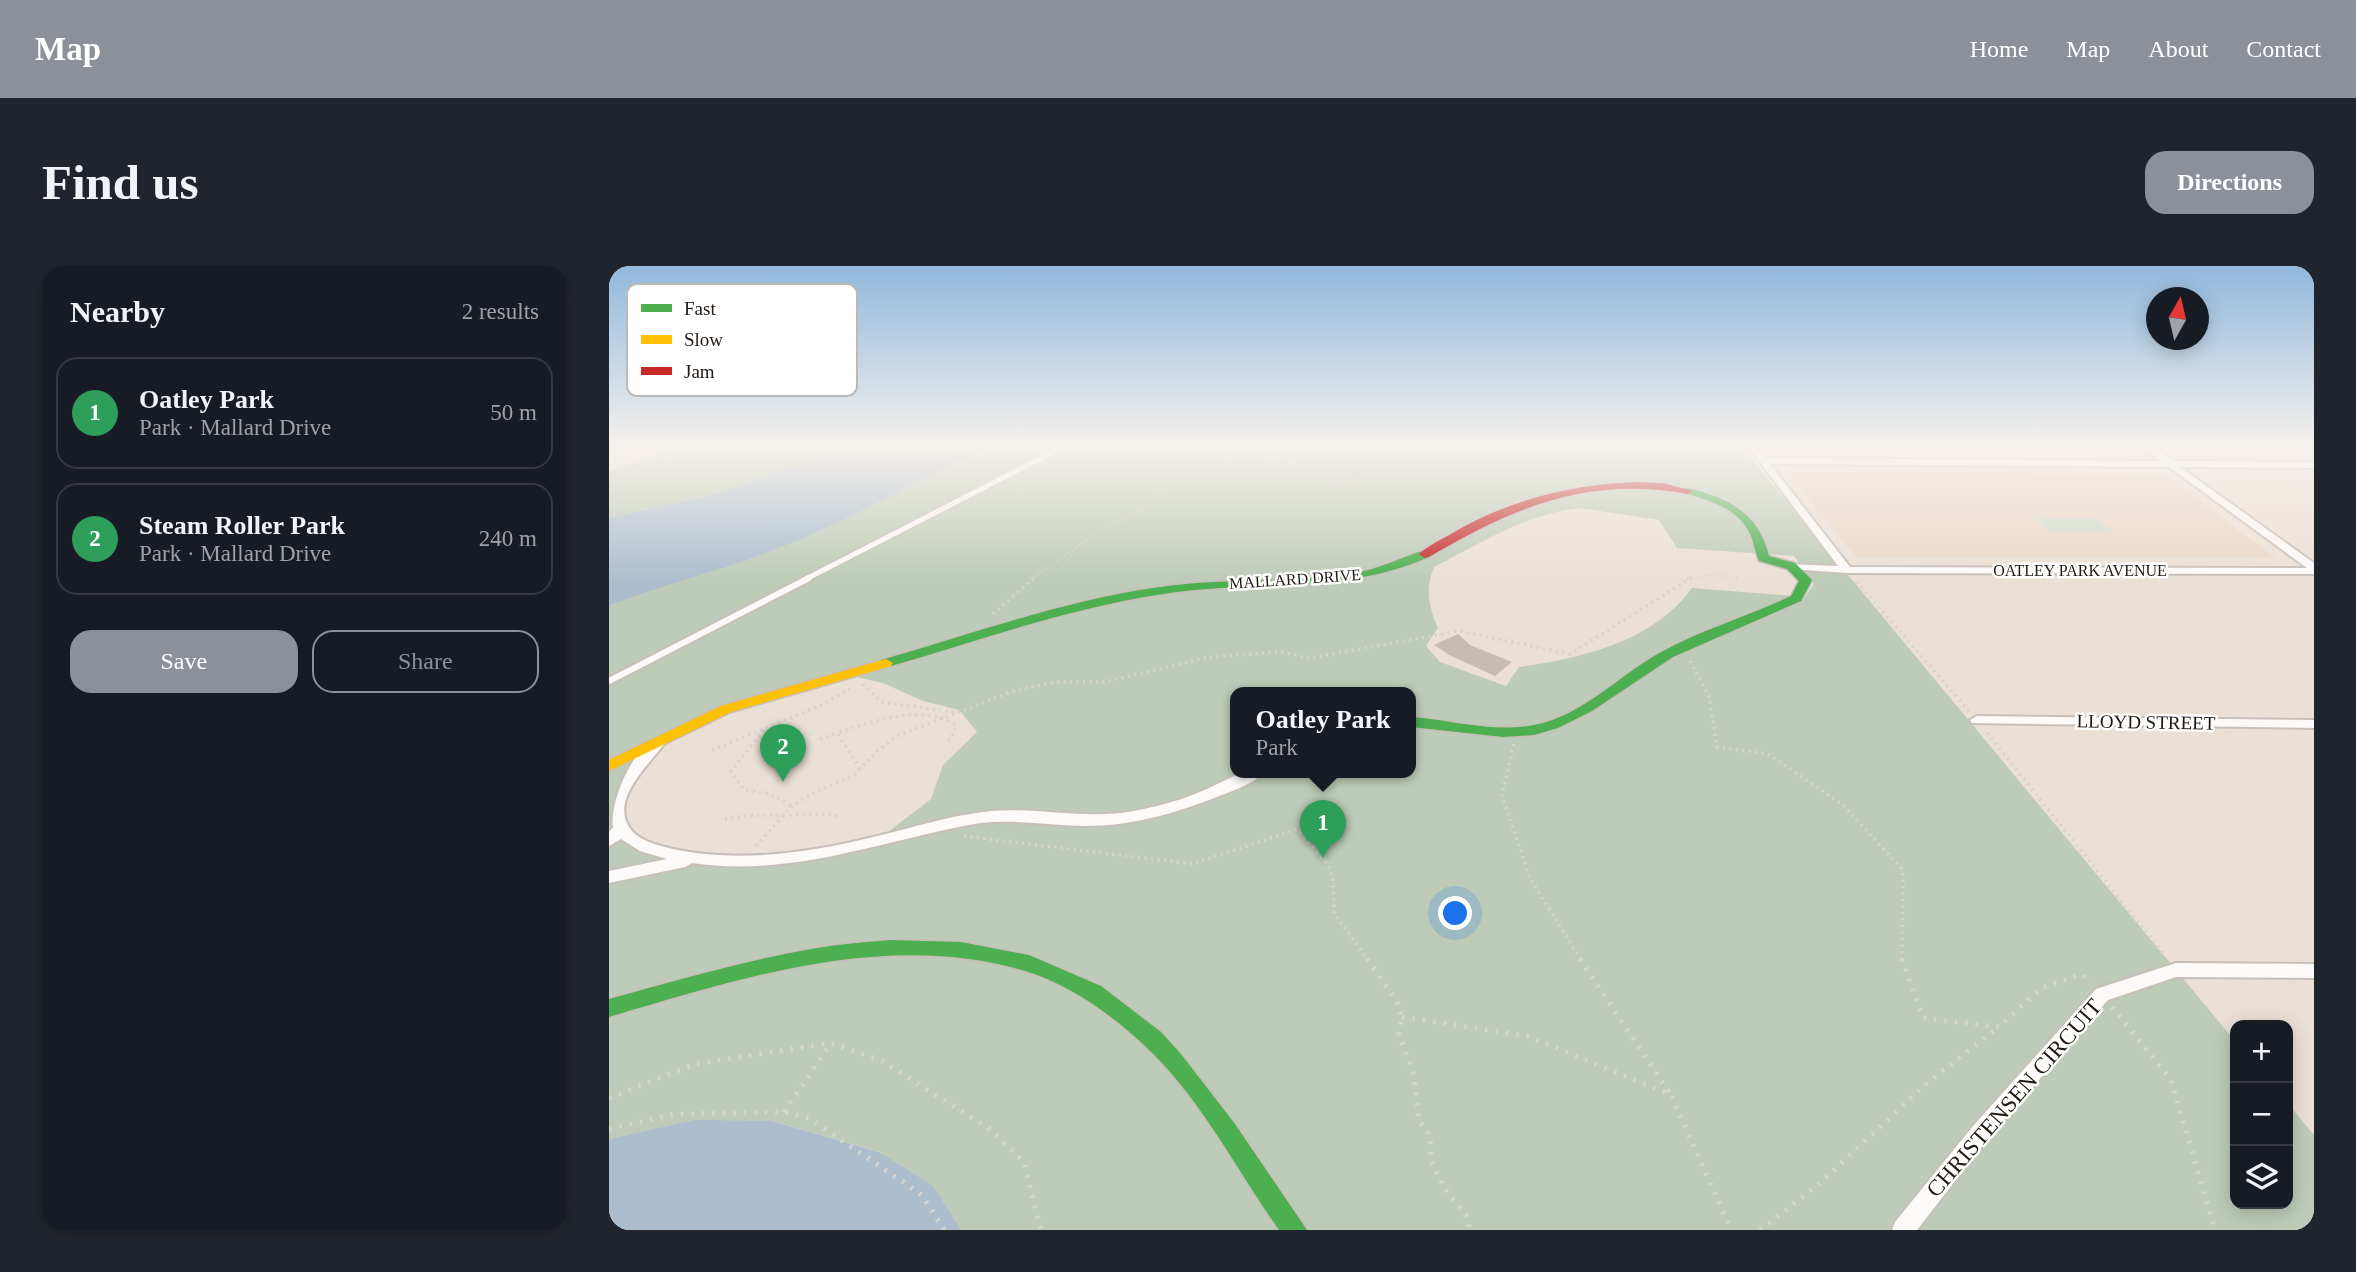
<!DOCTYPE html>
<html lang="en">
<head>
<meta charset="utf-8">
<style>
  :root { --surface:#171b24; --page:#20242c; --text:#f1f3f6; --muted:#9ea1a6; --line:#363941; --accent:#8c9099 }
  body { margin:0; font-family:Georgia,serif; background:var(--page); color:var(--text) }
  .controls { position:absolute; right:21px; bottom:21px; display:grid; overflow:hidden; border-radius:14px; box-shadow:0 4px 18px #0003 }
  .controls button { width:63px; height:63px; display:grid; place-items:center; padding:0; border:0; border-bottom:2px solid var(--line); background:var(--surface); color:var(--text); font:35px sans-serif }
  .compass { position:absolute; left:1537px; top:21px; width:63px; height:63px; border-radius:50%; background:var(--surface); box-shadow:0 4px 18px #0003; rotate:8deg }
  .you { position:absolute; left:847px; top:648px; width:24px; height:24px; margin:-18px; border:5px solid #fff; border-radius:50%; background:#1a73e8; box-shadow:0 0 0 10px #1a73e833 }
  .badge { display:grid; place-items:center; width:46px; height:46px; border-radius:50%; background:var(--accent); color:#fff; font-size:23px; font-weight:700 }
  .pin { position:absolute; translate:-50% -58px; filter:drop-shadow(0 2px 4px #0008) }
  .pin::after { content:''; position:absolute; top:37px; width:24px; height:21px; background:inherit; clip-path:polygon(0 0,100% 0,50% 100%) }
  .popup { position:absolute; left:621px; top:421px; width:186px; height:91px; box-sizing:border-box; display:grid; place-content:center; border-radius:14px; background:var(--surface); filter:drop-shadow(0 2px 5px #0005); font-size:23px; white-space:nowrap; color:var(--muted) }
  .popup b { font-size:26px; color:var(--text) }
  .popup::after { content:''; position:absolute; left:50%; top:100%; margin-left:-14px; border:14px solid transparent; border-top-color:var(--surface) }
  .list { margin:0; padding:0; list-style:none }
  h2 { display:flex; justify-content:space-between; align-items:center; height:91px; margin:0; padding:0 28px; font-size:30px }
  h2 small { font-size:23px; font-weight:400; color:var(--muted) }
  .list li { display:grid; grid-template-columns:46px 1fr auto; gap:21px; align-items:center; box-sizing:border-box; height:112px; margin:0 14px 14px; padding:0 14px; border:2px solid var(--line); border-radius:21px }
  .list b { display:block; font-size:26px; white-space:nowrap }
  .list p { margin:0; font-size:23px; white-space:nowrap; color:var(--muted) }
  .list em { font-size:23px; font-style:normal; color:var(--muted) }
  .actions { display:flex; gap:14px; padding:21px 28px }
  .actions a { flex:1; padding:16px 0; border:2px solid var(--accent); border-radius:21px; text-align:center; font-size:24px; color:var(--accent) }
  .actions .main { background:var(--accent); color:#fff }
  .icon { flex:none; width:38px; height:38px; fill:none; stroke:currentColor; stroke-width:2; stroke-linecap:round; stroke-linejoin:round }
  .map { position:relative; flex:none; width:1705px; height:964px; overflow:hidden; border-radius:21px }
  header { display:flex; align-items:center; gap:42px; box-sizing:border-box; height:98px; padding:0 35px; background:var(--accent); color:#fff }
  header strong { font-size:33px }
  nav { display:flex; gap:38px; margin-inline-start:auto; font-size:24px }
  .intro { display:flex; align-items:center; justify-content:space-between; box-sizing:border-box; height:168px; padding:0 42px }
  h1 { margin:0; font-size:49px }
  .button { padding:18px 32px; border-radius:21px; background:var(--accent); color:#fff; font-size:24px; font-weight:700 }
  main { display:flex; gap:42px; padding:0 42px }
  aside { flex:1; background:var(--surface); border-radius:21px; box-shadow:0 4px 18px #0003 }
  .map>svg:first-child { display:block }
  .built { fill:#ead8c6 }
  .green { fill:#d1dcca }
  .forest { fill:#becbb8; fill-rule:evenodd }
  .water { fill:#acbecd }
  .building { fill:#c7bcb2 }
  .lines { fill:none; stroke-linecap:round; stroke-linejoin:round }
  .lane-far1-casing { stroke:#c8bfb8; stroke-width:8 }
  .lane-casing { stroke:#c8bfb8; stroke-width:10 }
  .street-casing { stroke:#c8bfb8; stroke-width:4 }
  .fast-casing { stroke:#c8bfb8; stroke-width:3 }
  .slow-casing { stroke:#c8bfb8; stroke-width:3 }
  .jam-casing { stroke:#c8bfb8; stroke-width:3 }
  .path-far2 { stroke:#d7d3d1; stroke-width:2.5; stroke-dasharray:1 3.5; stroke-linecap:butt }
  .path-far1 { stroke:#d7d3d1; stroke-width:3.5; stroke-dasharray:2 4.5; stroke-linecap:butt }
  .path { stroke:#d7d3d1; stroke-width:5; stroke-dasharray:2.5 8; stroke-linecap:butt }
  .lane-far1 { stroke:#fcfaf9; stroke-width:5 }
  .lane { stroke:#fcfaf9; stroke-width:6 }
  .street { fill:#fcfaf9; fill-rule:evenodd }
  .fast { fill:#4caf50; fill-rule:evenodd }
  .slow { fill:#ffc107; fill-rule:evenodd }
  .jam { fill:#c62828; fill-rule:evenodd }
  .labels { text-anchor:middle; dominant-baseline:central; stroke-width:5; stroke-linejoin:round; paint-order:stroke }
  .far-street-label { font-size:16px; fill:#201913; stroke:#fff }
  .street-label { font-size:19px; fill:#201913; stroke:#fff }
  .near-street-label { font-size:23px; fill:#201913; stroke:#fff }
  .key { fill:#fff; stroke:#bcbab8; stroke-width:2 }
  .key-label { font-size:19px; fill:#201913 }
</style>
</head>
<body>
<header>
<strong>Map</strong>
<nav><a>Home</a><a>Map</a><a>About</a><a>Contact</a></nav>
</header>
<div class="intro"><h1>Find us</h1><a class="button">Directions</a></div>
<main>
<aside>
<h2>Nearby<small>2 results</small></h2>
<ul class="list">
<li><span class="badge" style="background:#2e9e5b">1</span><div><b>Oatley Park</b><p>Park · Mallard Drive</p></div><em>50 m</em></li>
<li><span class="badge" style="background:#2e9e5b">2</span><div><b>Steam Roller Park</b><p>Park · Mallard Drive</p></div><em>240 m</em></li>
</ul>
<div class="actions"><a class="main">Save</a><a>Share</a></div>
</aside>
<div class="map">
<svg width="1705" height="964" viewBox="0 0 1705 964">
  <rect width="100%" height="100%" fill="#ebe0d5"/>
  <!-- built -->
  <path class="built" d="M 1178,206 L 1553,207 L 1667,292 L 1248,291 Z"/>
  <!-- green -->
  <path class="green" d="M 1428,252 L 1488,252 L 1503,266 L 1441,266 Z"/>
  <!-- forest -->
  <path class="forest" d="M 76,180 L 243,180 L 106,228 L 0,252 L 0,205 Z
    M 385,180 L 1132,180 L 1626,775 L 1626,938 L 1679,938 L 1679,838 L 1705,869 L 1705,964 L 348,964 L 271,886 L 163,855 L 86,855 L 0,873 L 0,340 L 39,324 L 165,284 ZM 971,242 L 1050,254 L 1068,282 L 1185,290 L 1205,318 L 1196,331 L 1083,322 C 1044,376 973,392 910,401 L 897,420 L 831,396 L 817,380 L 829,362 C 820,342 816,322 825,301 C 873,276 917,248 971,242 ZM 247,411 L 274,417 L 314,435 L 350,444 L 368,466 L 334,499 L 322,533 L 267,575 L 137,593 L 41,582 L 9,555 L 28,502 L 38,487 L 126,440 L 204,418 ZM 626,426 L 802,426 L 802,506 L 626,506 Z"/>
  <!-- water -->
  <path class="water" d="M 243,180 L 385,180 C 311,211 243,254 167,283 C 113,305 55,317 0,340 L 0,252 L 106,228 Z
    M 86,854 L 163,855 L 270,886 L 324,920 L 352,964 L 0,964 L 0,873 Z"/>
  <!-- building -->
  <path class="building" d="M 849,368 L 861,379 L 903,396 L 886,410 L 840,389 L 825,379 Z"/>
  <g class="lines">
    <defs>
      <path id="lane-far1" d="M 197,313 L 456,180"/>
      <path id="lane" d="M 0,415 L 200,312"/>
      <path id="street" d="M 1139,180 L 1148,180 L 1157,192 L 1552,195 L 1533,180 L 1543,180 L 1564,195 L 1705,196 L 1705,202 L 1571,201 L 1705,297 L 1705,308 L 1238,307 L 1182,303 L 1177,300 L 1178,298 L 1229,300 ZM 1161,198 L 1560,201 L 1698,302 L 1241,301 Z
        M 1368,450 L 1705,454 L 1705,462 L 1363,457 L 1361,454 Z
        M 49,473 L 56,477 C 42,496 3,531 19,559 C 27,575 49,579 64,583 C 129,597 200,587 264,571 C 303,562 342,549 382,545 C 430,541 477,554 525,545 C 545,541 566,536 586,528 C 602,522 618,512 634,507 C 640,505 648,506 655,506 C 645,518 623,525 608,531 C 567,547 523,560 478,560 C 442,560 407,553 371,557 C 274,574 183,612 83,597 L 76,601 L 0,617 L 0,605 L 58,593 L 31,585 L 12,573 L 0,580 L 0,565 L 4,562 C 0,537 23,481 49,473 Z
        M 1567,697 L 1705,698 L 1705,712 L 1567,711 L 1499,734 L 1378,874 L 1308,964 L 1283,964 L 1286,956 L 1364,860 L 1487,723 Z"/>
      <path id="fast" d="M 1079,222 C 1119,232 1150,247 1160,290 L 1186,297 L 1203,314 L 1192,335 L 1064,391 L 983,445 L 949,462 L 925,469 L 894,471 L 802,461 L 802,451 C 842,454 885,467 925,459 C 974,450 1011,408 1054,385 C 1095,363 1140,350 1182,330 L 1190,315 L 1178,303 L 1150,295 C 1146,286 1145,276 1141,268 C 1129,242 1100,234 1075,227 L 1075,223 Z
        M 816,284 L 822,288 L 820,291 C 735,329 644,314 554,328 C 460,342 372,374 282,400 L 272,400 L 270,397 L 272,394 C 362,368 451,336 544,322 C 611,311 679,318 745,307 C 771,303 792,291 816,284 Z
        M 282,674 L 352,676 L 420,689 L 492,720 L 552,766 L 572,788 L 626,858 L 698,964 L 670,964 C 627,903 591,831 536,780 C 502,748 460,718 416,705 C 278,664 132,712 0,751 L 0,733 C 69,714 137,694 208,682 C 232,678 257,676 282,674 Z"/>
      <path id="slow" d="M 277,393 L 284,397 L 282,400 L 122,446 L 0,505 L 0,494 L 112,440 Z"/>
      <path id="jam" d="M 1029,216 L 1054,217 L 1084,225 L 1079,228 C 978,210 905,241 820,291 L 816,292 L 810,288 C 819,280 831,274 842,268 C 899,234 963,218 1029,216 Z"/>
    </defs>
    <!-- lane-far1 casing -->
    <use href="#lane-far1" class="lane-far1-casing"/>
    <!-- lane casing -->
    <use href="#lane" class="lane-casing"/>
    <!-- street casing -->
    <use href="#street" class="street-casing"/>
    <!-- fast casing -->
    <use href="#fast" class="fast-casing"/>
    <!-- slow casing -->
    <use href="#slow" class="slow-casing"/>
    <!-- jam casing -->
    <use href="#jam" class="jam-casing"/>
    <!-- path-far2 -->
    <path class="path-far2" d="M 634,180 L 657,194 L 693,198 L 714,205 L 718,214 L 738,219 L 764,201 L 775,186 L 771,180
      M 994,180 L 1008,210
      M 0,214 L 101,180
      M 422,313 L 488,267 L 539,240 L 563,217 L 585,204 L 643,185
      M 1078,313 L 1097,309 L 1128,311"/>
    <!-- path-far1 -->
    <path class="path-far1" d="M 1248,316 L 1360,445
      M 384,348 L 425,312
      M 1081,395 L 1100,430 L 1108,481 L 1159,488 L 1234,539 L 1294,604 L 1293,694
      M 254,418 L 272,436 L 344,446 L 340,450
      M 155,464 L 122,505 L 135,524 L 161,528 L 183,540
      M 1378,467 L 1557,691
      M 211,473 L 228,467
      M 905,478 L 893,529 L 921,612 L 972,694
      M 103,484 L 208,441 L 241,423
      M 251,503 L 228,467 C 264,455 310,438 346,458 L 346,466 L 337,478
      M 116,553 L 134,550 L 224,548 L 229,552
      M 355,570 L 584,598 L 689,563 L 719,599 L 724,613 L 725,647 L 759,694
      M 147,580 L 183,540 L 208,525 L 244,510 L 267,486 L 288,470 L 407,424 L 448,416 L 495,416 L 600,391 L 671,386 L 701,392 L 850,365 L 961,388 L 1082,312"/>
    <!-- path -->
    <path class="path" d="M 758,693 L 788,735 L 793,751 L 790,768 L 805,809 L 810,855 L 821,869 L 822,895 L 836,923 L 857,949 L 861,964
      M 971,693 L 1062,829
      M 1293,693 L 1314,752 L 1390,761 L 1432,722 L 1473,708 L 1482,717
      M 1503,741 L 1562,814 L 1606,964
      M 793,751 L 918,770 L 1062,829 L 1122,964
      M 0,832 L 86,798 L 222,777 L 273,795 L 379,862 L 415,896 L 432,964
      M 175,846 L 222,777
      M 0,863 L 66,848 L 175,846 L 200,852 L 313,929 L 335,964
      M 1151,964 L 1210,918 L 1319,816 L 1389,762"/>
    <!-- lane-far1 -->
    <use href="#lane-far1" class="lane-far1"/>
    <!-- lane -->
    <use href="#lane" class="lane"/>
    <!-- street -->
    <use href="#street" class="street"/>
    <!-- fast -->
    <use href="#fast" class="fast"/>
    <!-- slow -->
    <use href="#slow" class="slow"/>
    <!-- jam -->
    <use href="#jam" class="jam"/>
  </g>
  <!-- sky -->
  <linearGradient id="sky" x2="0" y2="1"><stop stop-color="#90b8dd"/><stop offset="0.57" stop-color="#f6f1ec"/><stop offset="1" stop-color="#f6f1ec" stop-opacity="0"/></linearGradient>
  <rect width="1705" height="315" fill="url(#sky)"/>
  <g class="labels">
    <!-- far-street labels -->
    <g class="far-street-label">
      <text x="1471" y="304">OATLEY PARK AVENUE</text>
      <text transform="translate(686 313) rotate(-4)">MALLARD DRIVE</text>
    </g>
    <!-- street labels -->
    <g class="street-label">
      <text transform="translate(1537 456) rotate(1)">LLOYD STREET</text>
    </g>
    <!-- near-street labels -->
    <g class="near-street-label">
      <text transform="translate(1405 832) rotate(-49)">CHRISTENSEN CIRCUIT</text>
    </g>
  </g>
  <!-- legend -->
  <rect x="18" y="18" width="230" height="112" rx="10" class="key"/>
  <rect x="32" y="38" width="31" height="8" fill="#4caf50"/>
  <rect x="32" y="69" width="31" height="9" fill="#ffc107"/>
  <rect x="32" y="101" width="31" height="8" fill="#c62828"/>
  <g class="key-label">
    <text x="75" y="49">Fast</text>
    <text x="75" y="80">Slow</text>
    <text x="75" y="112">Jam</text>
  </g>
</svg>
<div class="controls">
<button>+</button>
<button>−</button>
<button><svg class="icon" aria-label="layers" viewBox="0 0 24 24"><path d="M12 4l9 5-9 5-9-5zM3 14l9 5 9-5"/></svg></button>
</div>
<svg class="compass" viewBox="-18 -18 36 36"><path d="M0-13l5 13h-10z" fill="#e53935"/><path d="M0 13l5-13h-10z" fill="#9ea1a6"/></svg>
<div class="you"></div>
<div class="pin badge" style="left:714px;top:592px;background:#2e9e5b">1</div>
<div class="popup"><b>Oatley Park</b>Park</div>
<div class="pin badge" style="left:174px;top:516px;background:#2e9e5b">2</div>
</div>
</main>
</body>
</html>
